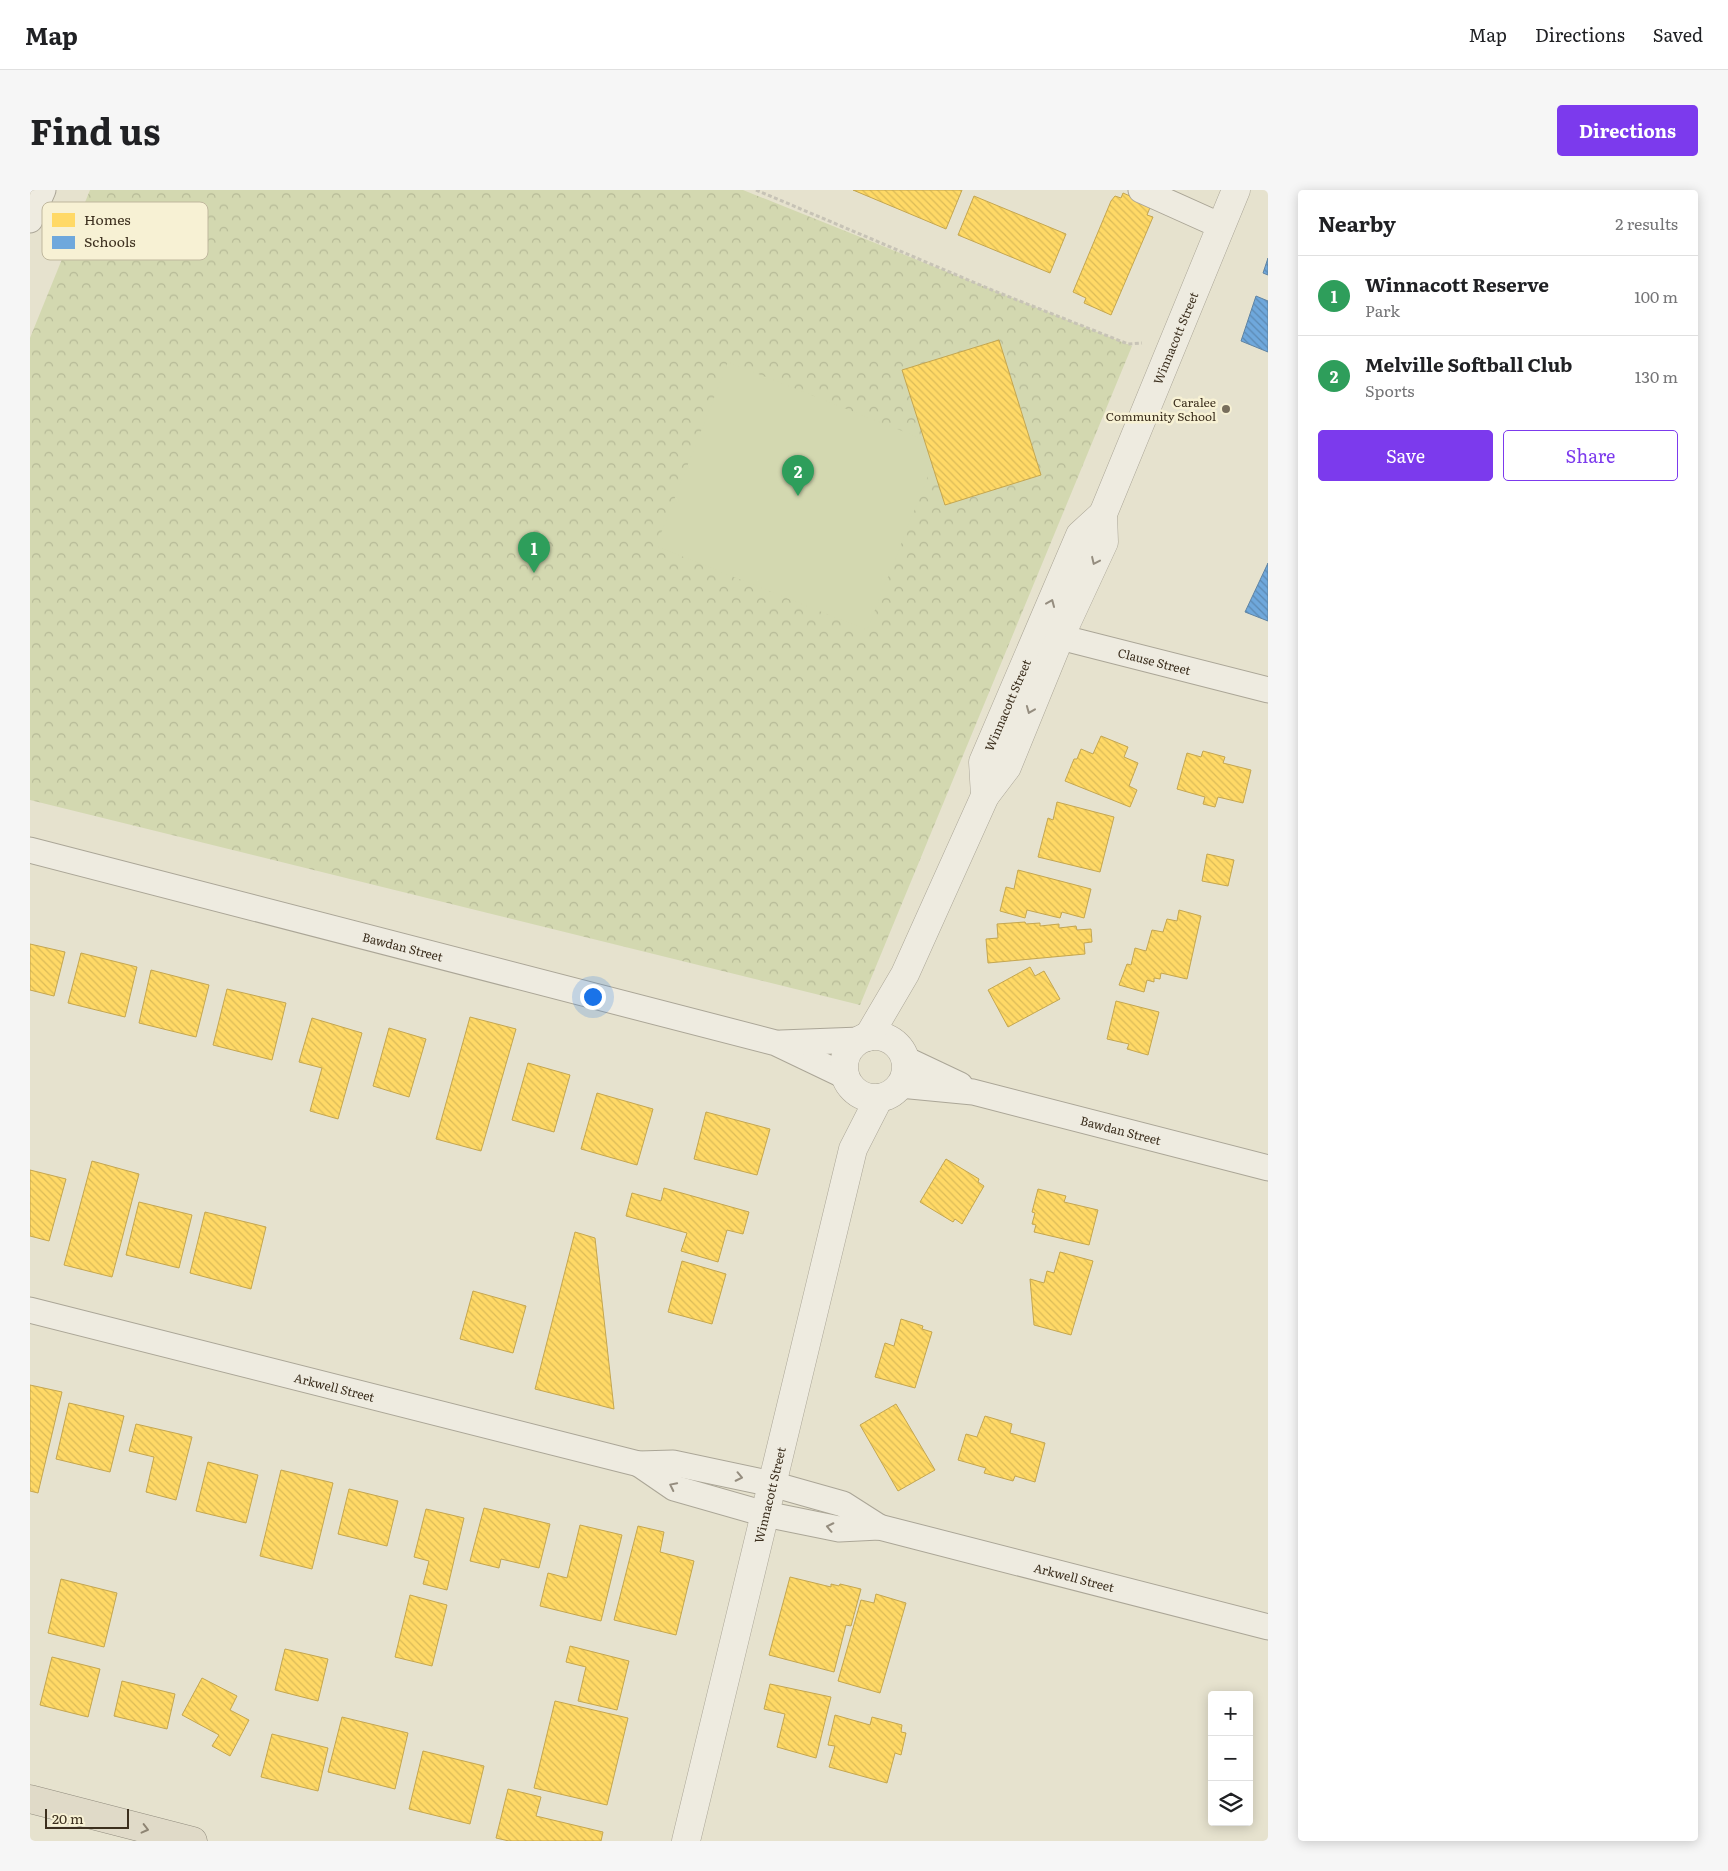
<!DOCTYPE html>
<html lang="en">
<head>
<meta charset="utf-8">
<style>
  :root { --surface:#fff; --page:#f6f6f6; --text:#202124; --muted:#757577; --line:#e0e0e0; --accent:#7c3aed }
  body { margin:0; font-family:Literata,serif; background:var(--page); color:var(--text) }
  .controls { position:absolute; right:15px; bottom:15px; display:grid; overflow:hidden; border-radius:5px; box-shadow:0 2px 12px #0003 }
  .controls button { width:45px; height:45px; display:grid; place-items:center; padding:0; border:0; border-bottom:1px solid var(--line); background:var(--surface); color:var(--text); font:25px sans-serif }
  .scale { position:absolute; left:15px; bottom:12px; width:84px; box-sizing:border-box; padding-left:5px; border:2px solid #3c2f1e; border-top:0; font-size:14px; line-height:18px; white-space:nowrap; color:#3c2f1e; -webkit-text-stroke:4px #f7f1d4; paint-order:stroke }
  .you { position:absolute; left:562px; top:806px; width:18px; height:18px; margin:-12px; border:4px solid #fff; border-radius:50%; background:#1a73e8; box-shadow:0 0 0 8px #1a73e833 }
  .badge { display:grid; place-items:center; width:32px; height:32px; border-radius:50%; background:var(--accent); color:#fff; font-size:16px; font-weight:700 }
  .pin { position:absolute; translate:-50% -41px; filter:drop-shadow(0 1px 2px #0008) }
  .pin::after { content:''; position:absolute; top:26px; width:18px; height:15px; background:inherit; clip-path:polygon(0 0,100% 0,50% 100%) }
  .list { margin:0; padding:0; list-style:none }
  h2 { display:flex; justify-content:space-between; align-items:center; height:65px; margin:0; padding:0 20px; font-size:21px }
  h2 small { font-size:16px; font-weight:400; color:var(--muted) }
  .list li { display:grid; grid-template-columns:32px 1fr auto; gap:15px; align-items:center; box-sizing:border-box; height:80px; padding:0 20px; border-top:1px solid var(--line) }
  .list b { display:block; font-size:19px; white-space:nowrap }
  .list p { margin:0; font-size:16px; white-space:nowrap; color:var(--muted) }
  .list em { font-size:16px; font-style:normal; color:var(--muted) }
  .actions { display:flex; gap:10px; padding:15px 20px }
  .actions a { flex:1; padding:11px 0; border:1px solid var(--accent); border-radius:5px; text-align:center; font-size:18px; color:var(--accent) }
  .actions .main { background:var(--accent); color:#fff }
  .icon { flex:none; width:28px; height:28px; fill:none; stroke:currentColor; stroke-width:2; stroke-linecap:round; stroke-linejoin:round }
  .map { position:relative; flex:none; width:1238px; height:1651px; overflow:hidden; border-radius:5px }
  header { display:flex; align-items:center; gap:30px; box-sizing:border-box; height:70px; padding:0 25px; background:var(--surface); border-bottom:1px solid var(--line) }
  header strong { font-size:24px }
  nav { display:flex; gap:28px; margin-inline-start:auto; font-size:18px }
  .intro { display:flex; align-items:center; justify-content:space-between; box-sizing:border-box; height:120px; padding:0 30px }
  h1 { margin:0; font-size:35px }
  .button { padding:12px 22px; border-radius:5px; background:var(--accent); color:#fff; font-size:18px; font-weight:700 }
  main { display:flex; gap:30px; padding:0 30px }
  aside { flex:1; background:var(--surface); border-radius:5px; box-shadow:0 2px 12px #0003 }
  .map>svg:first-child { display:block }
  .park { fill:url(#park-crowns) }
  .pitch { fill:#d3d8b0 }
  .homes { fill:url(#homes-back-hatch); stroke:#c4a650 }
  .schools { fill:url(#schools-back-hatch); stroke:#6084a3 }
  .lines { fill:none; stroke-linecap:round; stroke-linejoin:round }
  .minor-casing { stroke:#aba697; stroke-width:27 }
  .tertiary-casing { stroke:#aba697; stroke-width:29 }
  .trunk-casing { stroke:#918c7e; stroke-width:29 }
  .path { stroke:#c7c3b6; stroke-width:3; stroke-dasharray:4 2.5; stroke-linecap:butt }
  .minor { stroke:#eeebe0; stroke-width:25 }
  .tertiary { stroke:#eeebe0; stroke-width:28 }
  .trunk { stroke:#e0dac8; stroke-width:28 }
  .oneway { stroke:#958d7f }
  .oneway2 { stroke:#8e8473 }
  .poi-dot { fill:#786e5c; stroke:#f7f1d4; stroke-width:2 }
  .labels { text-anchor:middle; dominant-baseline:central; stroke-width:5; stroke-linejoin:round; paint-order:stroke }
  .street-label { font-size:12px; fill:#3c2f1e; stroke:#f7f1d4 }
  .poi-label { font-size:12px; fill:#3c2f1e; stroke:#f7f1d4; text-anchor:end }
  .key { fill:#f7f1d4; stroke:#bfb79d; stroke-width:1 }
  .key-label { font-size:14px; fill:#3c2f1e }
</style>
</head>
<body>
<header>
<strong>Map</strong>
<nav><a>Map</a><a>Directions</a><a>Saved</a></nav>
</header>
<div class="intro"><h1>Find us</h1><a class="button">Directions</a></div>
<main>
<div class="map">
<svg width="1238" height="1651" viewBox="0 0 1238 1651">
  <defs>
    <pattern id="park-crowns" width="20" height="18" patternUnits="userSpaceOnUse" patternTransform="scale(1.25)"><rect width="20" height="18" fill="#d3d8b0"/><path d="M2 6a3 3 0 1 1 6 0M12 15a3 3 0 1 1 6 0" fill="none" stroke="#b6ba97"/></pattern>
    <pattern id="homes-back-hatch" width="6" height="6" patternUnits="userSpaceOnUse" patternTransform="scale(1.25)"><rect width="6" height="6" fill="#ffd966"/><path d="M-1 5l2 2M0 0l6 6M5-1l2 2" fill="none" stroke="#dbbb58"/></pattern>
    <pattern id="schools-back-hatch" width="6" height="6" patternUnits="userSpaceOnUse" patternTransform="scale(1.25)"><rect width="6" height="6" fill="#6fa8dc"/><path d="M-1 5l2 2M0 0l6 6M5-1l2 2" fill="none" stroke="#5c89b2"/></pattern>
  </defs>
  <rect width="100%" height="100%" fill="#e6e2ce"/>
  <!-- park -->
  <path class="park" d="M 60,0 L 713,0 L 1102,156 L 830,815 L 0,610 L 0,148 Z"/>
  <!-- pitch -->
  <path class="pitch" d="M 698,172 L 910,256 L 837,440 L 626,356 Z"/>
  <!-- homes -->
  <path class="homes" d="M 823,0 L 932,0 L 916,39 Z
    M 1093,3 L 1121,15 L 1117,25 L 1123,27 L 1081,125 L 1054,113 L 1056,108 L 1043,102 L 1081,11 L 1085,6 L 1091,8 Z
    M 944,6 L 1036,44 L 1020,83 L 928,45 Z
    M 969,150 L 1011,285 L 915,315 L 872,180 Z
    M 1071,546 L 1098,557 L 1094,567 L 1108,573 L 1099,596 L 1107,600 L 1100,617 L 1035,591 L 1044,569 L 1047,569 L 1051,559 L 1063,564 Z
    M 1173,561 L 1195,567 L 1193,573 L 1221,580 L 1213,613 L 1188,607 L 1185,617 L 1173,614 L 1175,607 L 1147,599 L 1157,563 L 1171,567 Z
    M 1027,612 L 1084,627 L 1070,682 L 1008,667 L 1018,628 L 1023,630 Z
    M 1177,664 L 1204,670 L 1198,696 L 1172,691 Z
    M 988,680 L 1061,699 L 1054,728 L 1032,722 L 1030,728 L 997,720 L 995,728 L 970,721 L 976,697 L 984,699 Z
    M 1149,720 L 1171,726 L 1157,789 L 1131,783 L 1130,789 L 1124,788 L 1124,792 L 1117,790 L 1114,802 L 1089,795 L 1097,774 L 1101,775 L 1105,758 L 1116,761 L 1122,740 L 1133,742 L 1137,729 L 1147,731 Z
    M 995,732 L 996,734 L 1010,733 L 1010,736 L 1029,734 L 1029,738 L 1046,736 L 1047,740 L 1061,739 L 1062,752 L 1054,753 L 1055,764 L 958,773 L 956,749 L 968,748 L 967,734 Z
    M 0,754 L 35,762 L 24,806 L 0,800 Z
    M 51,763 L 107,777 L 95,827 L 38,813 Z
    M 1000,777 L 1005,786 L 1014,781 L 1030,809 L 978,837 L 958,800 Z
    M 121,780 L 179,795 L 166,847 L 109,833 Z
    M 197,799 L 256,813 L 242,870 L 183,855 Z
    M 1086,811 L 1129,822 L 1118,865 L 1097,859 L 1099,854 L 1077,849 Z
    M 440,827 L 486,839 L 451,961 L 406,949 Z
    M 282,828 L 332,843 L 308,929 L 280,921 L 292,878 L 269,872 Z
    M 359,838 L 396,849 L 379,907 L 343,896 Z
    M 498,873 L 540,885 L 524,942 L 482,930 Z
    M 567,903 L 623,919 L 607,975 L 551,959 Z
    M 676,922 L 740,939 L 727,985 L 664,969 Z
    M 916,969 L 949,989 L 948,992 L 954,996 L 932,1034 L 925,1029 L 923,1032 L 890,1012 Z
    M 62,971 L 109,984 L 82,1087 L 34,1075 Z
    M 0,980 L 36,989 L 19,1051 L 0,1046 Z
    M 634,998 L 719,1022 L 713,1044 L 697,1040 L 688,1072 L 651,1061 L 657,1043 L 596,1026 L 602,1003 L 631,1011 Z
    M 1008,999 L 1036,1006 L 1034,1012 L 1068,1020 L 1059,1055 L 1004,1042 L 1006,1035 L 1002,1034 L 1005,1023 L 1002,1022 Z
    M 109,1012 L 162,1025 L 149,1078 L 96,1065 Z
    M 175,1022 L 236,1037 L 221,1099 L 160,1083 Z
    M 545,1042 L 565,1048 L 584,1219 L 505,1199 Z
    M 1030,1062 L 1063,1071 L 1041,1145 L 1004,1135 L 1000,1089 L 1014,1093 L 1017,1081 L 1024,1083 Z
    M 652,1071 L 696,1084 L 682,1134 L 638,1122 Z
    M 443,1101 L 496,1116 L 483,1163 L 430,1149 Z
    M 871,1129 L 893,1136 L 892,1139 L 902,1142 L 885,1198 L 845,1187 L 855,1153 L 864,1156 Z
    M 0,1195 L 32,1202 L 8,1303 L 0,1301 Z
    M 39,1213 L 94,1226 L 80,1282 L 26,1269 Z
    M 866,1214 L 905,1280 L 868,1301 L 830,1235 Z
    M 955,1226 L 982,1234 L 980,1243 L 1015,1253 L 1005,1292 L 985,1286 L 983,1291 L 954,1283 L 956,1278 L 928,1270 L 936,1244 L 947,1247 Z
    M 106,1234 L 162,1247 L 146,1310 L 116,1302 L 124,1267 L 99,1261 Z
    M 178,1272 L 228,1285 L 216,1333 L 166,1321 Z
    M 251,1280 L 303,1293 L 282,1379 L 230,1366 Z
    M 319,1299 L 368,1311 L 357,1356 L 308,1344 Z
    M 454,1318 L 520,1334 L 509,1378 L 471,1369 L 469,1378 L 440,1371 Z
    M 396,1319 L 434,1328 L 417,1400 L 393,1394 L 399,1371 L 384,1367 Z
    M 550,1335 L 592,1345 L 571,1431 L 510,1416 L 518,1383 L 537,1388 Z
    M 608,1336 L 634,1342 L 630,1362 L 664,1371 L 646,1445 L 584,1430 Z
    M 760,1387 L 801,1397 L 801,1394 L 809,1396 L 810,1394 L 831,1399 L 821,1436 L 816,1435 L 804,1482 L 739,1465 Z
    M 31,1389 L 87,1403 L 74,1457 L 18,1443 Z
    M 846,1404 L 876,1413 L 850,1503 L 808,1491 L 831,1410 L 844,1413 Z
    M 380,1405 L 417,1415 L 402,1476 L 365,1467 Z
    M 540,1456 L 599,1471 L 587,1520 L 548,1511 L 556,1477 L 536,1472 Z
    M 255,1459 L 298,1469 L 288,1511 L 245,1500 Z
    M 22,1467 L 70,1479 L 58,1527 L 10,1515 Z
    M 172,1488 L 207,1506 L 200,1520 L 219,1530 L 200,1566 L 182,1556 L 189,1545 L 152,1525 Z
    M 92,1491 L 145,1504 L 137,1539 L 84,1526 Z
    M 740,1494 L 801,1507 L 786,1568 L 747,1557 L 755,1524 L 734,1519 Z
    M 525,1511 L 598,1528 L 577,1615 L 504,1598 Z
    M 805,1525 L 840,1535 L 842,1527 L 872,1535 L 871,1542 L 876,1543 L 871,1565 L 865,1563 L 857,1593 L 799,1577 L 805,1556 L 798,1555 Z
    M 312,1527 L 378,1543 L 365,1599 L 298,1582 Z
    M 242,1544 L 298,1558 L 288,1601 L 231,1587 Z
    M 393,1561 L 454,1576 L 440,1634 L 379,1619 Z
    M 478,1599 L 511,1607 L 506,1626 L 573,1642 L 571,1651 L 479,1651 L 466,1648 Z"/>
  <!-- schools -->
  <path class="schools" d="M 1238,68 L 1238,85 L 1233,83 Z
    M 1226,106 L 1238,111 L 1238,162 L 1211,151 Z
    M 1238,373 L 1238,431 L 1215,422 Z"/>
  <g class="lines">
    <defs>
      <g id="minor">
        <path d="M 1111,0 L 1191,36"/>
        <path d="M 0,30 L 13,0"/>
        <path id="s1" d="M 1010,442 L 1238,500"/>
        <path id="s2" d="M 0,660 L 746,853 L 815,886"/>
        <path d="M 751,853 L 830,850"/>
        <path d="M 875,869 L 930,895"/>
        <path id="s3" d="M 870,895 L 943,902 L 1238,978"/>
        <path id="s4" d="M 0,1120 L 609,1274 L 643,1273 L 742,1294 L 813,1314 L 849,1337"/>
        <path id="s5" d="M 609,1274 L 644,1298 L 735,1324 L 809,1339 L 849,1337 L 1238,1437"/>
      </g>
      <g id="tertiary">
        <path id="s6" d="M 955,606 L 953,572 L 1050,345 L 1073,324"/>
        <circle cx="845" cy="877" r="31"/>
        <path id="s7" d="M 838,847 L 875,784 L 955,606 L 977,577 L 1030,447 L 1074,352 L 1073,324 L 1206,0"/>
        <path id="s8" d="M 656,1651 L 823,959 L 849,908"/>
      </g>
      <path id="trunk" d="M 0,1609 L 163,1651"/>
    </defs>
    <!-- minor casing -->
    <use href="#minor" class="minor-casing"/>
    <!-- tertiary casing -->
    <use href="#tertiary" class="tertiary-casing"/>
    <!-- trunk casing -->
    <use href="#trunk" class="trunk-casing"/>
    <!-- path -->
    <path class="path" d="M 726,0 L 962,100 L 1098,154 L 1112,153"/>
    <!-- minor -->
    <use href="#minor" class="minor"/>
    <!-- tertiary -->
    <use href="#tertiary" class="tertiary"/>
    <!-- trunk -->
    <use href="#trunk" class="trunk"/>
  </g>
  <!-- one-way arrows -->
  <defs><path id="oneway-chevron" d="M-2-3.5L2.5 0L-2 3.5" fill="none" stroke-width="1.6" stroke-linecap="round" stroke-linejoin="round" transform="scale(1.25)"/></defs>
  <g class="oneway">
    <use href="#oneway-chevron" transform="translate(1065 371) rotate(115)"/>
    <use href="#oneway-chevron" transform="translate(1021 413) rotate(-67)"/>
    <use href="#oneway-chevron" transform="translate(1000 520) rotate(112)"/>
    <use href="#oneway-chevron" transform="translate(709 1287) rotate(12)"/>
    <use href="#oneway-chevron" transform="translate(643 1296) rotate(-154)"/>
    <use href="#oneway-chevron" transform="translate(800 1337) rotate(-168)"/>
  </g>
  <use class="oneway2" href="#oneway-chevron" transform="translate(115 1639) rotate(14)"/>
  <!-- markers -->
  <circle class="poi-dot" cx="1196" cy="219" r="5"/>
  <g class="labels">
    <!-- street labels -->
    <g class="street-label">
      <text stroke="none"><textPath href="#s7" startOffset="768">Winnacott Street</textPath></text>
      <text stroke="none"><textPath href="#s1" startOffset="118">Clause Street</textPath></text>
      <text stroke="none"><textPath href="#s6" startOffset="96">Winnacott Street</textPath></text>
      <text stroke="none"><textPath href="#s2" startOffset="385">Bawdan Street</textPath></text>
      <text stroke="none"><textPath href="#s3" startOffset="226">Bawdan Street</textPath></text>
      <text stroke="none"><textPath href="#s4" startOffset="314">Arkwell Street</textPath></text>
      <text stroke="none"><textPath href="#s8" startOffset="356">Winnacott Street</textPath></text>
      <text stroke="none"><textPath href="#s5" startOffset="454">Arkwell Street</textPath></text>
    </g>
    <!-- poi labels -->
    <g class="poi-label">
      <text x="1186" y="212">Caralee<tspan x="1186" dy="14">Community School</tspan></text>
    </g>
  </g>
  <!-- legend -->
  <rect x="12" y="12" width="166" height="58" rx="8" class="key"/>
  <rect x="22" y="23" width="23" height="14" fill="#ffd966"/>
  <rect x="22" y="46" width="23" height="13" fill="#6fa8dc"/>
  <g class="key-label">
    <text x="54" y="35">Homes</text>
    <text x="54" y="57">Schools</text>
  </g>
</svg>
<div class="controls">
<button>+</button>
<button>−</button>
<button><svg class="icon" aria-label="layers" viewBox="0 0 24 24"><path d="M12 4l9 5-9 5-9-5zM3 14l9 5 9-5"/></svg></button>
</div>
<div class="scale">20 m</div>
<div class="you"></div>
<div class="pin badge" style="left:504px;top:383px;background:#2e9e5b">1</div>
<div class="pin badge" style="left:768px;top:306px;background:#2e9e5b">2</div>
</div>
<aside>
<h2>Nearby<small>2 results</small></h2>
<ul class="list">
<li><span class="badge" style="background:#2e9e5b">1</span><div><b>Winnacott Reserve</b><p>Park</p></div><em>100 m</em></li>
<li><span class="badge" style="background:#2e9e5b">2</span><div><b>Melville Softball Club</b><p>Sports</p></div><em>130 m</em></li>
</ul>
<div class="actions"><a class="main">Save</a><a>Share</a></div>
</aside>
</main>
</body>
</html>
